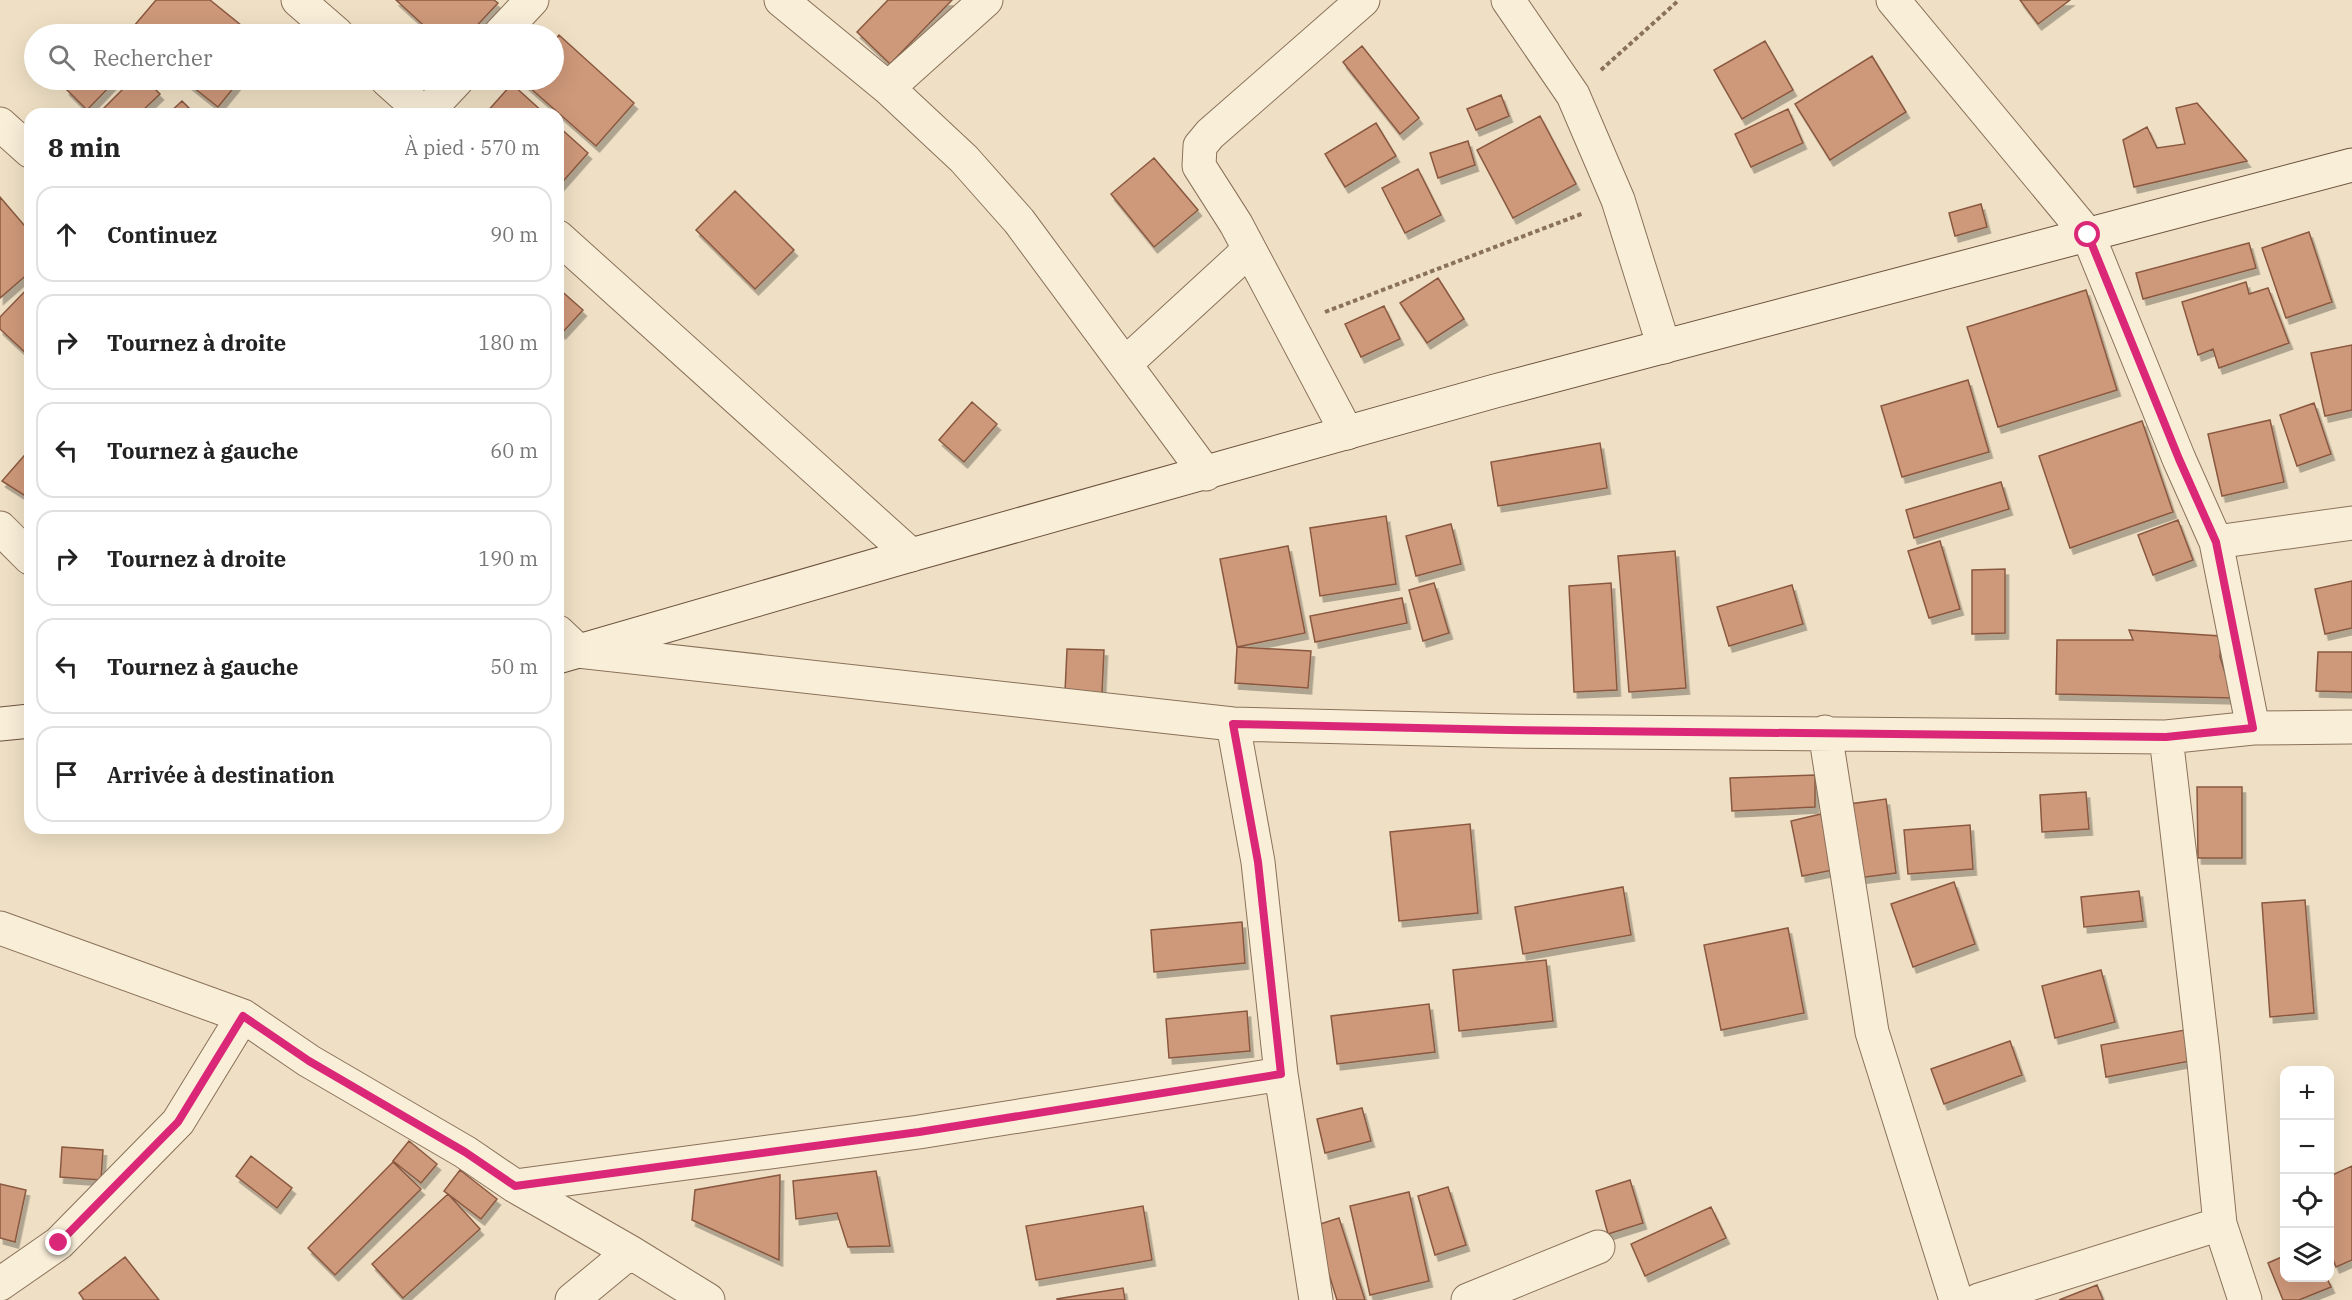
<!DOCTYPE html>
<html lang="fr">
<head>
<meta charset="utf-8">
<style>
  :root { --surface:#fff; --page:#f6f6f6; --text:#222; --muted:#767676; --line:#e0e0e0 }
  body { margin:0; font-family:"IBM Plex Serif",serif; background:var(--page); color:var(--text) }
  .controls { position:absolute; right:18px; bottom:18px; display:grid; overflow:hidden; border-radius:12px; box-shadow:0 6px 24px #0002 }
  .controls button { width:54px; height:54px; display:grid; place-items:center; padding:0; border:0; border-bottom:2px solid var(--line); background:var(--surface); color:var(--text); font:30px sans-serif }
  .stop { position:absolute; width:18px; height:18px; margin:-14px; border:4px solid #db2777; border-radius:50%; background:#fff }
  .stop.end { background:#db2777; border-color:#fff; box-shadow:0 2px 6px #0008 }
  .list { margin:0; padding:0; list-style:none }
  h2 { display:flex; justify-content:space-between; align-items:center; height:78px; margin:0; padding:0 24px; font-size:26px }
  h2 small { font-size:20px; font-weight:400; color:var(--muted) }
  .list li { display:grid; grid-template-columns:39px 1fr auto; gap:18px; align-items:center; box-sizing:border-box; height:96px; margin:0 12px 12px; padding:0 12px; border:2px solid var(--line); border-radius:18px }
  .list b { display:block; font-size:22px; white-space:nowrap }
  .list em { font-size:20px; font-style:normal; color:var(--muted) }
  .icon { flex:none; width:33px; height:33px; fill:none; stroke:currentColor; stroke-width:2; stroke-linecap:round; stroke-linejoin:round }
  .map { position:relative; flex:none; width:2352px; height:1300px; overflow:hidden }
  .search { position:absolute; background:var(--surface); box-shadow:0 6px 24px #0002; left:24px; top:24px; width:540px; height:66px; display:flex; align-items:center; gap:15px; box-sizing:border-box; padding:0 21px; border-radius:33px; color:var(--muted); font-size:22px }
  .panel { position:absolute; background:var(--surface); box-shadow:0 6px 24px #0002; left:24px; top:108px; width:540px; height:726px; border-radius:18px }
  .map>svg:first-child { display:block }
  .building { fill:#ce987a; stroke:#8a5940; stroke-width:1.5; filter:url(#shadow) }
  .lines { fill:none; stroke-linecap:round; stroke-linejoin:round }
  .street-casing { stroke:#8a715a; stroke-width:35 }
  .secondary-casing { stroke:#6c523e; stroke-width:35 }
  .path { stroke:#8a715a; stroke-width:4; stroke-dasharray:4.5 3; stroke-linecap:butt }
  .street { stroke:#f9eed8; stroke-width:33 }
  .secondary { stroke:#f9eed8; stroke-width:33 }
  .route { stroke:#db2777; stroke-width:8 }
</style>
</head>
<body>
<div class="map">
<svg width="2352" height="1300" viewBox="0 0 2352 1300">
  <defs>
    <filter id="shadow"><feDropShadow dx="3.5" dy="6" stdDeviation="0" flood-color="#0004"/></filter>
  </defs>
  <rect width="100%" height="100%" fill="#efe0c5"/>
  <!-- building -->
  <path class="building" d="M 156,0 L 210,0 L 252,34 L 130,34 L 128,33 Z
    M 396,0 L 494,0 L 498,3 L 469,34 L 433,34 Z
    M 888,0 L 952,0 L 890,64 L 857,32 Z
    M 2020,0 L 2070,0 L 2038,24 Z
    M 559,35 L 634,103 L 596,146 L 521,80 L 554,80 L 554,41 Z
    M 1765,41 L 1793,90 L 1742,119 L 1714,70 Z
    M 1362,46 L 1419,118 L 1400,134 L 1343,62 Z
    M 1872,56 L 1906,112 L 1830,160 L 1795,104 Z
    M 75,80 L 116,80 L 87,110 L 66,89 Z
    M 132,80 L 146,80 L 160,94 L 139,114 L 98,114 Z
    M 184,80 L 240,80 L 218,107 Z
    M 512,84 L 545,114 L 485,114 Z
    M 1501,95 L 1509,116 L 1476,130 L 1467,109 Z
    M 182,101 L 195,114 L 168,114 Z
    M 2197,103 L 2247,161 L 2134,187 L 2123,140 L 2147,127 L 2157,148 L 2185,144 L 2176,108 Z
    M 1788,109 L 1803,143 L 1751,167 L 1735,134 Z
    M 1540,116 L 1576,184 L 1513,218 L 1477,150 Z
    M 1376,123 L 1396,156 L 1345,187 L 1325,154 Z
    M 558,126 L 588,153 L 558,187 Z
    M 1468,141 L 1475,165 L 1438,178 L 1430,153 Z
    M 1154,158 L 1198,210 L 1154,247 L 1111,194 Z
    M 1418,169 L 1441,215 L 1405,233 L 1382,188 Z
    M 735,191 L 794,250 L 755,289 L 696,230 Z
    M 0,197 L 30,232 L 30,272 L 0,298 Z
    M 1981,204 L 1987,227 L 1955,236 L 1949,213 Z
    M 2309,232 L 2332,302 L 2286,318 L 2262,248 Z
    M 2249,243 L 2256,268 L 2143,299 L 2136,273 Z
    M 1438,278 L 1464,319 L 1427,343 L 1400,303 Z
    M 2246,282 L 2249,294 L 2268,288 L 2289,343 L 2219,368 L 2213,349 L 2198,355 L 2182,302 Z
    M 30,286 L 30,357 L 0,329 L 0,317 Z
    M 558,288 L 583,310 L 562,333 L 558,329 Z
    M 2086,290 L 2117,390 L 1998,427 L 1967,327 Z
    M 1384,306 L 1400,339 L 1361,357 L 1345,324 Z
    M 2352,345 L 2352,410 L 2325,416 L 2311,353 Z
    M 1968,380 L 1989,452 L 1902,477 L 1881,406 Z
    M 972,402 L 997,424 L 964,462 L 939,440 Z
    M 2314,403 L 2331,454 L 2297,466 L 2280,415 Z
    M 2270,420 L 2284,482 L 2222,496 L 2208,434 Z
    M 2142,421 L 2173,512 L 2070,548 L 2039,456 Z
    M 1600,443 L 1607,488 L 1498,506 L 1491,462 Z
    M 30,449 L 30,499 L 2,481 Z
    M 2001,482 L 2009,509 L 1914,538 L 1906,510 Z
    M 1386,516 L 1396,584 L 1320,596 L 1310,528 Z
    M 2178,520 L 2193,560 L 2153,575 L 2138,535 Z
    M 1451,524 L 1461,564 L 1416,576 L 1406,536 Z
    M 1940,541 L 1960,609 L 1929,618 L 1908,551 Z
    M 1288,546 L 1305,633 L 1237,647 L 1220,559 Z
    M 1675,551 L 1686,688 L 1629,692 L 1618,556 Z
    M 2005,569 L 2005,633 L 1972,634 L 1972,570 Z
    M 2352,581 L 2352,628 L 2325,634 L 2315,589 Z
    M 1434,583 L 1449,633 L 1423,641 L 1409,590 Z
    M 1611,583 L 1617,690 L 1574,692 L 1569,586 Z
    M 1792,585 L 1803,624 L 1729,646 L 1717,607 Z
    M 1402,598 L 1407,623 L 1315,642 L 1310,616 Z
    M 2129,630 L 2221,636 L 2220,657 L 2233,698 L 2056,694 L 2057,640 L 2133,640 Z
    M 1237,647 L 1311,651 L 1308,688 L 1235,683 Z
    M 1067,649 L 1104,650 L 1102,693 L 1065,692 Z
    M 2318,652 L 2352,652 L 2352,692 L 2316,691 Z
    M 1815,775 L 1815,807 L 1732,811 L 1730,778 Z
    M 2197,787 L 2242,787 L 2242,858 L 2198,858 Z
    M 2086,792 L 2089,829 L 2042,832 L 2040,795 Z
    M 1886,799 L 1896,873 L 1858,878 L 1849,804 Z
    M 1821,814 L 1833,870 L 1802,876 L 1791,821 Z
    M 1470,824 L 1478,913 L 1399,921 L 1390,832 Z
    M 1970,825 L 1973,869 L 1908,874 L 1904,830 Z
    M 1954,882 L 1975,944 L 1913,967 L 1891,904 Z
    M 1623,887 L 1631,935 L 1523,954 L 1515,907 Z
    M 2139,891 L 2143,921 L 2084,927 L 2081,897 Z
    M 2305,900 L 2314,1013 L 2270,1017 L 2262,903 Z
    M 1242,922 L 1245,963 L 1154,972 L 1151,930 Z
    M 1788,928 L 1804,1013 L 1721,1030 L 1704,945 Z
    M 1546,960 L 1553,1021 L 1459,1031 L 1453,970 Z
    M 2101,970 L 2115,1022 L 2055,1038 L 2042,986 Z
    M 1429,1004 L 1435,1052 L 1337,1064 L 1331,1016 Z
    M 1247,1011 L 1250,1051 L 1169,1058 L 1166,1019 Z
    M 2185,1030 L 2190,1061 L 2106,1077 L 2101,1045 Z
    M 2010,1041 L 2022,1075 L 1944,1104 L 1931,1069 Z
    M 1362,1108 L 1371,1141 L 1325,1153 L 1317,1119 Z
    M 409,1141 L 437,1164 L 421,1183 L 393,1161 Z
    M 62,1147 L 103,1150 L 101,1180 L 60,1177 Z
    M 251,1156 L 292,1188 L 277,1208 L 236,1176 Z
    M 393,1162 L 421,1189 L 335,1275 L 308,1248 Z
    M 2352,1166 L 2352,1260 L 2336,1267 L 2330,1252 L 2330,1176 Z
    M 460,1170 L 497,1199 L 481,1219 L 444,1191 Z
    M 876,1171 L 890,1246 L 848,1247 L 837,1213 L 796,1219 L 793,1181 Z
    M 780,1175 L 779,1260 L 692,1220 L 695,1190 Z
    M 1630,1180 L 1643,1223 L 1608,1234 L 1596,1191 Z
    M 0,1184 L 26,1190 L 15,1242 L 0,1238 Z
    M 1448,1187 L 1466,1245 L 1435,1255 L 1418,1196 Z
    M 1409,1192 L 1429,1281 L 1370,1295 L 1350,1206 Z
    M 448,1194 L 480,1229 L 403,1298 L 372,1264 Z
    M 1143,1206 L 1152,1260 L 1036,1280 L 1026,1226 Z
    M 1711,1207 L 1726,1238 L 1645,1276 L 1631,1244 Z
    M 1339,1218 L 1365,1300 L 1337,1300 L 1314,1226 Z
    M 2284,1256 L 2284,1278 L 2327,1278 L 2331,1287 L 2299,1300 L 2283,1300 L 2268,1263 Z
    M 125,1257 L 159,1300 L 84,1300 L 79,1293 Z
    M 2097,1285 L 2103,1300 L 2059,1300 Z
    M 1123,1288 L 1125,1300 L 1057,1300 L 1057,1299 Z"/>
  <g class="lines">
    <defs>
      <path id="street" d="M 298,0 L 337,34
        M 781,0 L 888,88 L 964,159 L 1019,221 L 1206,474
        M 1508,0 L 1573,95 L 1618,200 L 1664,347
        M 1893,0 L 2088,235 L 2179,459 L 2216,542 L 2253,728
        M 500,34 L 532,0
        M 387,80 L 425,114
        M 888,88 L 986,0
        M 425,114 L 457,80
        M 0,124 L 30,151
        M 558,237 L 911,555
        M 1126,363 L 1249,250
        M 1347,433 L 1236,224 L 1199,166 L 1200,146 L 1210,134 L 1363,0
        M 0,528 L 30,558
        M 2216,542 L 2352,523
        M 558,632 L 578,651 L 1233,724 L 1509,731 L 2166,737 L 2253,728 L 2352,727
        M 1233,724 L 1258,862 L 1281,1074 L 1316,1300
        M 1825,732 L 1872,1032 L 1956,1300
        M 2166,737 L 2203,1053 L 2220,1224 L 2245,1300
        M 0,928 L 243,1016 L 309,1061 L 465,1152 L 515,1186 L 630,1252 L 708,1300
        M 515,1186 L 919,1132 L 1281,1074
        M 0,1284 L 59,1243 L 178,1122 L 243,1016
        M 572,1300 L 630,1252
        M 1468,1300 L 1598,1247
        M 1979,1300 L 2220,1224"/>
      <path id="secondary" d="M 558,657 L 911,555 L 1495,391 L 2352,165
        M 0,724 L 30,721"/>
    </defs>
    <!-- street casing -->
    <use href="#street" class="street-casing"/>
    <!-- secondary casing -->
    <use href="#secondary" class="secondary-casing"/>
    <!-- path -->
    <path class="path" d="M 1601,70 L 1679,0
      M 1325,312 L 1584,213"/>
    <!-- street -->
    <use href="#street" class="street"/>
    <!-- secondary -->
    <use href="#secondary" class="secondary"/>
  </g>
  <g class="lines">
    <!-- route -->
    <path class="route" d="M 59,1243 L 178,1122 L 243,1016 L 309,1061 L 465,1152 L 515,1186 L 919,1132 L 1281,1074 L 1258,862 L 1233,724 L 1509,730 L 2166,737 L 2253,728 L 2216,542 L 2179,459 L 2088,235"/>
  </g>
</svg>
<div class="controls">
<button>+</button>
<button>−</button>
<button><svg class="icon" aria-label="locate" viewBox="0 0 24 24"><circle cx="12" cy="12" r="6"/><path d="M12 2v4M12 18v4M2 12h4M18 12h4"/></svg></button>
<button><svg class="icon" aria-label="layers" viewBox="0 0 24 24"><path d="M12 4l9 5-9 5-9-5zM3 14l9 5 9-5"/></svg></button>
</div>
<div class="stop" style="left:2088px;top:235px"></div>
<div class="stop end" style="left:59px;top:1243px"></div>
<div class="search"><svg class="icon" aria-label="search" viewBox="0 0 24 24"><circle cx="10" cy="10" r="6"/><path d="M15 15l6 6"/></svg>Rechercher</div>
<section class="panel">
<h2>8 min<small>À pied · 570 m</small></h2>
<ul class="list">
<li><svg class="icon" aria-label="ahead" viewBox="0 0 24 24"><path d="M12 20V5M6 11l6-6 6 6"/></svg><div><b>Continuez</b></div><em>90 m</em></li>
<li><svg class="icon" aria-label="right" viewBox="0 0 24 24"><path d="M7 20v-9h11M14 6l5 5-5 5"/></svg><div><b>Tournez à droite</b></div><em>180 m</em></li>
<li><svg class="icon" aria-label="left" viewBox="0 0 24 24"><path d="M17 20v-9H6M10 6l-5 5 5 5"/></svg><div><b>Tournez à gauche</b></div><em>60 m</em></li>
<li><svg class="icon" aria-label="right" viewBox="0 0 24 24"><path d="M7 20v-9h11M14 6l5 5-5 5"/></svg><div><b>Tournez à droite</b></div><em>190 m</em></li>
<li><svg class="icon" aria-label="left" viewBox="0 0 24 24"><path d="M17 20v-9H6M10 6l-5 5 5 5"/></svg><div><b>Tournez à gauche</b></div><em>50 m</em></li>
<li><svg class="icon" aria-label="arrive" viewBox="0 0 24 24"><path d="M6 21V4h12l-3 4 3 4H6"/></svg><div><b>Arrivée à destination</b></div></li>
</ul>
</section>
</div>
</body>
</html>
